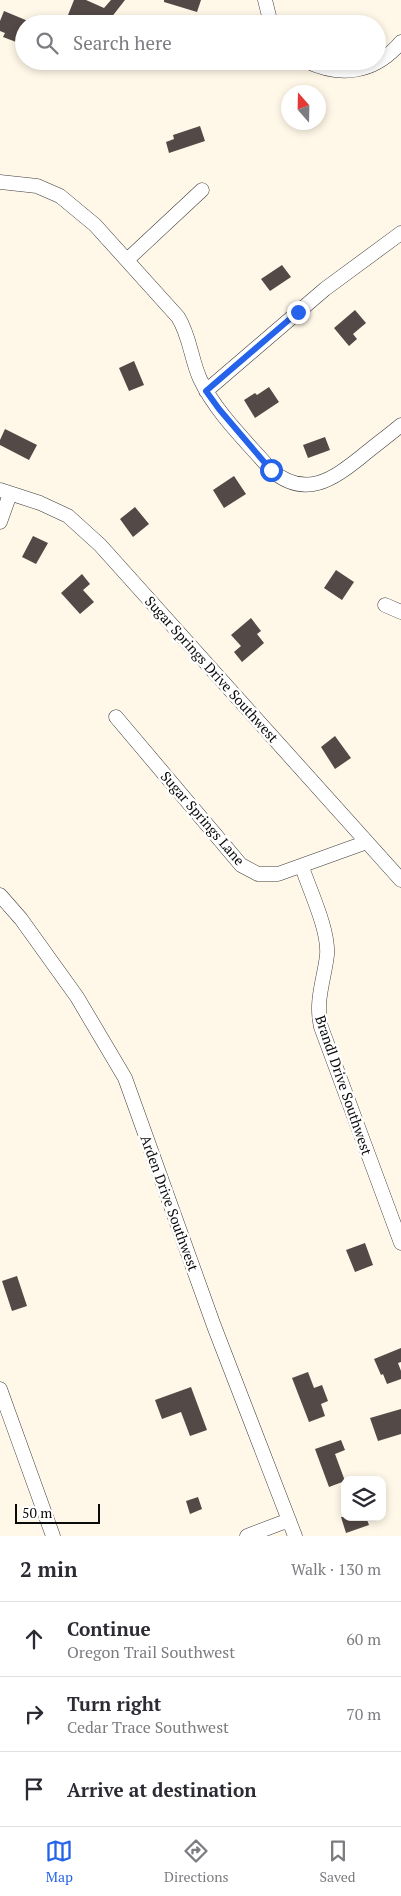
<!DOCTYPE html>
<html lang="en">
<head>
<meta charset="utf-8">
<style>
  :root { --surface:#fff; --page:#f7f7f7; --text:#2b2b33; --muted:#7c7c81; --line:#e1e1e2; --accent:#2563eb }
  body { margin:0; font-family:"PT Serif",serif; background:var(--page); color:var(--text) }
  .controls { position:absolute; right:15px; bottom:15px; display:grid; overflow:hidden; border-radius:10px; box-shadow:0 2px 8px #0003 }
  .controls button { width:45px; height:45px; display:grid; place-items:center; padding:0; border:0; border-bottom:1px solid var(--line); background:var(--surface); color:var(--text); font:25px sans-serif }
  .compass { position:absolute; left:281px; top:85px; width:45px; height:45px; border-radius:50%; background:var(--surface); box-shadow:0 2px 8px #0003; rotate:340deg }
  .scale { position:absolute; left:15px; bottom:12px; width:85px; box-sizing:border-box; padding-left:5px; border:2px solid #0a0a0a; border-top:0; font-size:14px; line-height:18px; white-space:nowrap; color:#0a0a0a; -webkit-text-stroke:4px #fff; paint-order:stroke }
  .stop { position:absolute; width:15px; height:15px; margin:-11px; border:4px solid #2563eb; border-radius:50%; background:#fff }
  .stop.end { background:#2563eb; border-color:#fff; box-shadow:0 1px 5px #0008 }
  .list { margin:0; padding:0; list-style:none }
  h2 { display:flex; justify-content:space-between; align-items:center; height:65px; margin:0; padding:0 20px; font-size:21px }
  h2 small { font-size:16px; font-weight:400; color:var(--muted) }
  .list li { display:grid; grid-template-columns:32px 1fr auto; gap:15px; align-items:center; box-sizing:border-box; height:75px; padding:0 20px; border-top:1px solid var(--line) }
  .list b { display:block; font-size:19px; white-space:nowrap }
  .list p { margin:0; font-size:16px; white-space:nowrap; color:var(--muted) }
  .list em { font-size:16px; font-style:normal; color:var(--muted) }
  .icon { flex:none; width:28px; height:28px; fill:none; stroke:currentColor; stroke-width:2; stroke-linecap:round; stroke-linejoin:round }
  .map { position:relative; flex:none; width:401px; height:1536px; overflow:hidden }
  .search { position:absolute; background:var(--surface); box-shadow:0 2px 8px #0003; left:15px; right:15px; top:15px; height:55px; display:flex; align-items:center; gap:12px; box-sizing:border-box; padding:0 18px; border-radius:28px; color:var(--muted); font-size:19px }
  .sheet { height:290px; background:var(--surface) }
  nav { display:flex; justify-content:space-around; align-items:center; box-sizing:border-box; height:70px; border-top:1px solid var(--line); background:var(--surface); font-size:14px; color:var(--muted) }
  nav a { display:grid; justify-items:center; gap:2px }
  nav .on { color:var(--accent) }
  .map>svg:first-child { display:block }
  .building { fill:#534946 }
  .lines { fill:none; stroke-linecap:round; stroke-linejoin:round }
  .minor-casing { stroke:#3d3d3d; stroke-width:15 }
  .minor { stroke:#fff; stroke-width:14 }
  .route { stroke:#2563eb; stroke-width:6 }
  .labels { text-anchor:middle; dominant-baseline:central; stroke-width:5; stroke-linejoin:round; paint-order:stroke }
  .street-label { font-size:14px; fill:#0a0a0a; stroke:#fff }
</style>
</head>
<body>
<div class="map">
<svg width="401" height="1536" viewBox="0 0 401 1536">
  <rect width="100%" height="100%" fill="#fff7e7"/>
  <!-- building -->
  <path class="building" d="M 74,0 L 86,0 L 104,8 L 111,0 L 125,0 L 107,23 L 100,18 L 95,24 L 87,24 L 68,15 Z
    M 164,0 L 201,0 L 197,12 L 164,2 Z
    M 4,11 L 28,21 L 26,24 L 24,24 L 24,45 L 3,37 L 5,33 L 0,31 L 0,21 Z
    M 200,126 L 205,141 L 169,153 L 166,142 L 174,139 L 173,135 Z
    M 282,265 L 291,277 L 270,291 L 261,279 Z
    M 355,310 L 366,323 L 353,334 L 357,339 L 349,346 L 334,328 Z
    M 134,361 L 144,385 L 129,391 L 119,368 Z
    M 269,387 L 279,402 L 255,418 L 244,400 L 255,393 L 257,395 Z
    M 5,429 L 37,445 L 29,460 L 0,445 L 0,440 Z
    M 325,437 L 330,450 L 308,458 L 303,445 Z
    M 234,476 L 246,494 L 224,508 L 213,490 Z
    M 135,507 L 149,524 L 133,537 L 120,519 Z
    M 33,536 L 48,543 L 36,564 L 22,557 Z
    M 336,570 L 354,582 L 342,600 L 324,588 Z
    M 82,574 L 90,584 L 83,590 L 94,602 L 80,614 L 61,593 Z
    M 251,618 L 261,631 L 257,634 L 264,643 L 242,662 L 234,652 L 241,646 L 231,635 Z
    M 335,736 L 351,758 L 335,769 L 321,747 Z
    M 365,1243 L 373,1265 L 355,1272 L 346,1250 Z
    M 17,1276 L 27,1306 L 12,1311 L 2,1281 Z
    M 401,1348 L 401,1362 L 398,1363 L 401,1371 L 401,1379 L 387,1384 L 383,1374 L 381,1375 L 374,1359 Z
    M 308,1372 L 314,1388 L 322,1385 L 328,1401 L 321,1404 L 325,1416 L 309,1422 L 292,1378 Z
    M 191,1387 L 207,1430 L 190,1436 L 181,1412 L 162,1419 L 155,1400 Z
    M 401,1409 L 401,1434 L 378,1441 L 370,1418 Z
    M 341,1440 L 345,1450 L 335,1454 L 345,1481 L 329,1487 L 315,1449 Z
    M 198,1497 L 202,1509 L 190,1514 L 186,1501 Z
    M 341,1517 L 366,1517 L 369,1525 L 346,1533 Z"/>
  <g class="lines">
    <defs>
      <path id="minor" d="M 265,0 L 271,24
        M 306,61 C 341,78 375,73 401,42
        M 0,182 L 37,186 L 60,196 L 95,225 L 178,317 C 190,336 191,359 200,379 C 216,413 247,442 271,470 C 305,499 332,480 361,457 C 374,446 388,436 401,425
        M 127,260 L 202,190
        M 206,391 L 325,289 L 401,233
        M 0,490 L 40,503 L 68,516 L 100,545 L 401,880
        M 0,522 L 10,494
        M 385,605 L 401,612
        M 116,717 L 241,865 L 258,874 L 278,874 L 367,842
        M 302,867 C 310,891 329,930 327,955 C 324,981 315,1000 321,1027 L 401,1243
        M 0,895 L 21,919 L 77,997 L 125,1078 L 214,1326 L 295,1536
        M 0,1389 L 53,1536
        M 247,1536 L 289,1520"/>
    </defs>
    <!-- minor casing -->
    <use href="#minor" class="minor-casing"/>
    <!-- minor -->
    <use href="#minor" class="minor"/>
  </g>
  <g class="lines">
    <!-- route -->
    <path class="route" d="M 271,470 L 219,409 L 206,391 L 298,312"/>
  </g>
  <g class="labels">
    <!-- street labels -->
    <g class="street-label">
      <text transform="translate(212 669) rotate(48)">Sugar Springs Drive Southwest</text>
      <text transform="translate(203 818) rotate(49)">Sugar Springs Lane</text>
      <text transform="translate(344 1085) rotate(71)">Brandl Drive Southwest</text>
      <text transform="translate(170 1203) rotate(70)">Arden Drive Southwest</text>
    </g>
  </g>
</svg>
<div class="controls">
<button><svg class="icon" aria-label="layers" viewBox="0 0 24 24"><path d="M12 4l9 5-9 5-9-5zM3 14l9 5 9-5"/></svg></button>
</div>
<svg class="compass" viewBox="-18 -18 36 36"><path d="M0-13l5 13h-10z" fill="#e53935"/><path d="M0 13l5-13h-10z" fill="#7c7c81"/></svg>
<div class="scale">50 m</div>
<div class="stop" style="left:271px;top:470px"></div>
<div class="stop end" style="left:298px;top:312px"></div>
<div class="search"><svg class="icon" aria-label="search" viewBox="0 0 24 24"><circle cx="10" cy="10" r="6"/><path d="M15 15l6 6"/></svg>Search here</div>
</div>
<section class="sheet">
<h2>2 min<small>Walk · 130 m</small></h2>
<ul class="list">
<li><svg class="icon" aria-label="ahead" viewBox="0 0 24 24"><path d="M12 20V5M6 11l6-6 6 6"/></svg><div><b>Continue</b><p>Oregon Trail Southwest</p></div><em>60 m</em></li>
<li><svg class="icon" aria-label="right" viewBox="0 0 24 24"><path d="M7 20v-9h11M14 6l5 5-5 5"/></svg><div><b>Turn right</b><p>Cedar Trace Southwest</p></div><em>70 m</em></li>
<li><svg class="icon" aria-label="arrive" viewBox="0 0 24 24"><path d="M6 21V4h12l-3 4 3 4H6"/></svg><div><b>Arrive at destination</b></div></li>
</ul>
</section>
<nav>
<a class="on"><svg class="icon" aria-label="map" viewBox="0 0 24 24"><path d="M3 6l6-2 6 2 6-2v14l-6 2-6-2-6 2zM9 4v14M15 6v14"/></svg>Map</a>
<a><svg class="icon" aria-label="directions" viewBox="0 0 24 24"><path d="M12 3l9 9-9 9-9-9zM9 14v-3h6M13 9l2 2-2 2"/></svg>Directions</a>
<a><svg class="icon" aria-label="saved" viewBox="0 0 24 24"><path d="M7 4h10v16l-5-4-5 4z"/></svg>Saved</a>
</nav>
</body>
</html>
